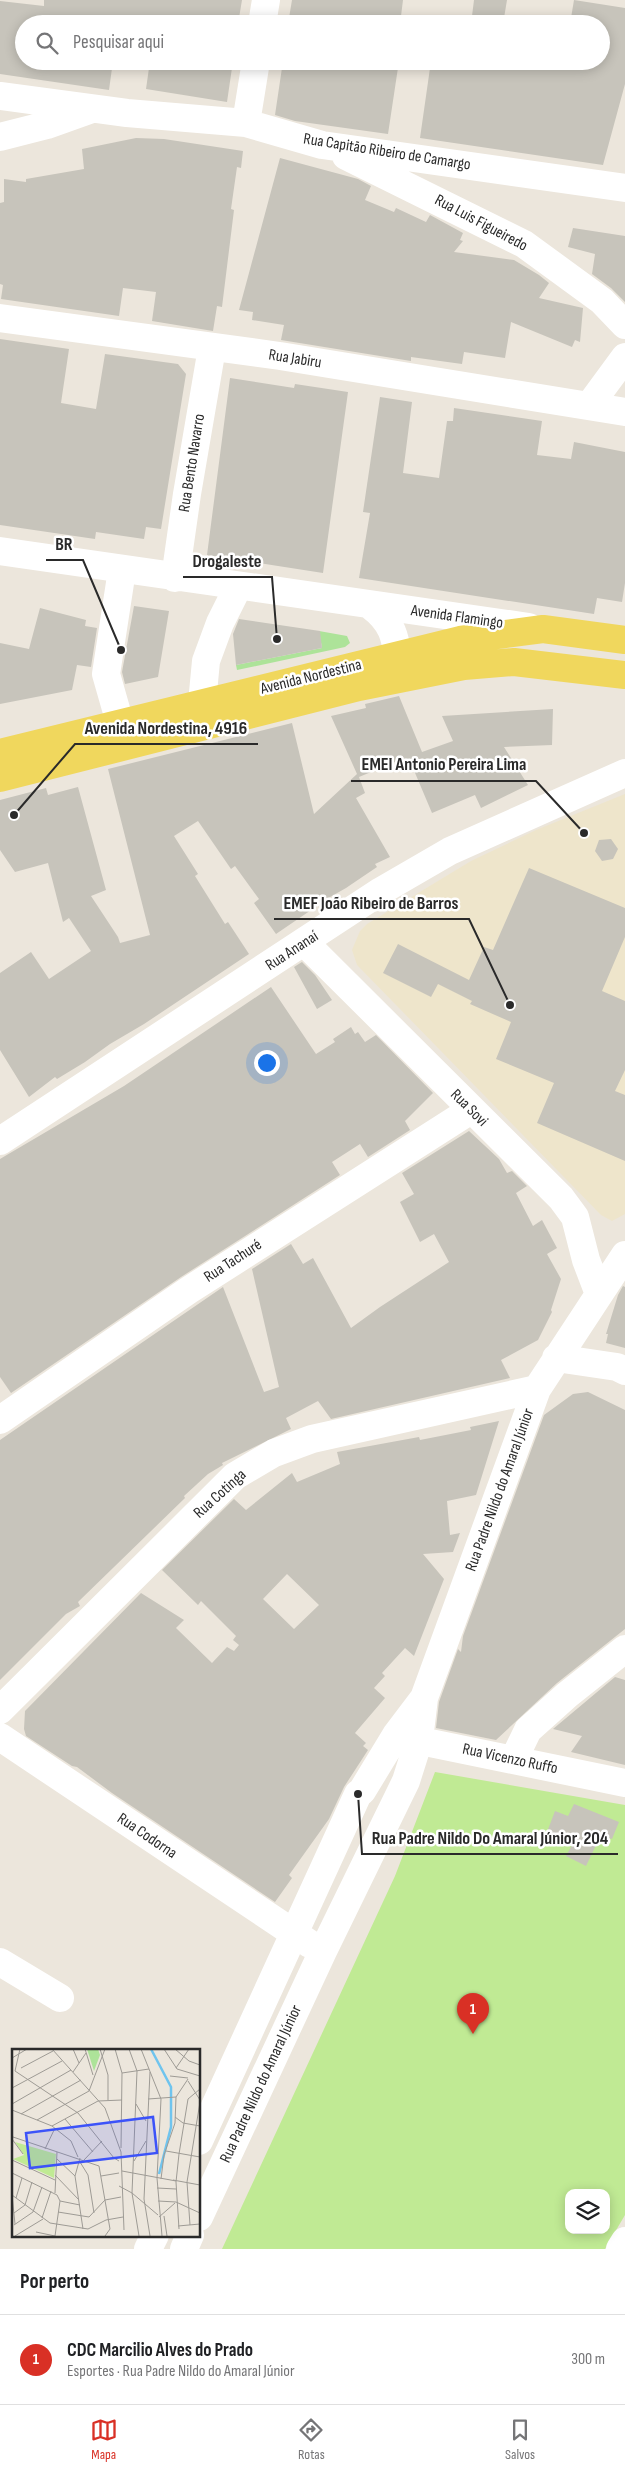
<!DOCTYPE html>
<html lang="pt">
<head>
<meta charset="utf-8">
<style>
  :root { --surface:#fff; --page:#f6f6f6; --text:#202124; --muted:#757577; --line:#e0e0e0; --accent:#d93025 }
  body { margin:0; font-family:"Sofia Sans Condensed",sans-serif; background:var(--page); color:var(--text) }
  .controls { position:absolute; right:15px; bottom:15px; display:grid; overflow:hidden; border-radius:10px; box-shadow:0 2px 12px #0003 }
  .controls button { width:45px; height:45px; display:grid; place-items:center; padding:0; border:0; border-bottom:1px solid var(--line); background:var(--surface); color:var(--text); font:25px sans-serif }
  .you { position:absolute; left:266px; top:1062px; width:18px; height:18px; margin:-12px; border:4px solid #fff; border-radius:50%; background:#1a73e8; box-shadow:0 0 0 8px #1a73e833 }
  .badge { display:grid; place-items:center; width:32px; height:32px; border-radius:50%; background:var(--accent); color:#fff; font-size:16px; font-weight:700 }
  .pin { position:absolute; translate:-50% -41px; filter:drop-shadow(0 1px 2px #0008) }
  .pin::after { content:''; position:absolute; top:26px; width:18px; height:15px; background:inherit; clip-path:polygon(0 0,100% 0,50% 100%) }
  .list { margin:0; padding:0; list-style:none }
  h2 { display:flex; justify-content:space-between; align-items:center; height:65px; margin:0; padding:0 20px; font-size:21px }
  h2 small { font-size:16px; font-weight:400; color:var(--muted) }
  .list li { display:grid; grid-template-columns:32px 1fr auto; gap:15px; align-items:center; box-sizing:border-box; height:90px; padding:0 20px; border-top:1px solid var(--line) }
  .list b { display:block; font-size:19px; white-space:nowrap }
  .list p { margin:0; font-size:16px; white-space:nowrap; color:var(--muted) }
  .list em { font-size:16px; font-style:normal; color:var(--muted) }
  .icon { flex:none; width:28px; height:28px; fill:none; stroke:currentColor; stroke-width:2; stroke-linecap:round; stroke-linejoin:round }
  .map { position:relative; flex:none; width:625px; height:2249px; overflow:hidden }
  .search { position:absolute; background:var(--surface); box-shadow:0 2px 12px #0003; left:15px; right:15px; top:15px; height:55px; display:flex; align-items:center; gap:12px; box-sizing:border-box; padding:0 18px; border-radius:28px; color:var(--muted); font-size:19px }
  .sheet { height:155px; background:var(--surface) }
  nav { display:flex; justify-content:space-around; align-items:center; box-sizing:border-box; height:70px; border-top:1px solid var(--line); background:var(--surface); font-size:14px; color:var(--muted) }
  nav a { display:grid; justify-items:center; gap:2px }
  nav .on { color:var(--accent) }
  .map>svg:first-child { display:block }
  .education { fill:#eee5cb }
  .green { fill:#ade399 }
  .pitch { fill:#c0ea94; fill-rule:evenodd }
  .building { fill:#c7c4bb; fill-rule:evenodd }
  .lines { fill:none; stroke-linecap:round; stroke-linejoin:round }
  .minor { stroke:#fff; stroke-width:28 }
  .major { stroke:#f0d75d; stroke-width:28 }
  .labels { text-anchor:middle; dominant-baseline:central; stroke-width:5; stroke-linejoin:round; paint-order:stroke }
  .street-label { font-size:16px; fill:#2a2a2a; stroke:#fff }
  .inset-river { fill:none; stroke:#6fc4ee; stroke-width:2.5 }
  .inset-road { fill:none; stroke:#9e9b95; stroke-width:1 }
  .view { fill:#3c53f9; fill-opacity:0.15; stroke:#3c53f9; stroke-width:2.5 }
  .inset-edge { fill:none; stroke:#2a2a2a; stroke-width:2.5 }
  .leader { fill:none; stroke:#2a2a2a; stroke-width:2 }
  .callout-dot { fill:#2a2a2a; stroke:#fff; stroke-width:2 }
  .callout-label { font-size:18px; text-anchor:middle; font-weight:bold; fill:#2a2a2a; stroke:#fff; stroke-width:5; stroke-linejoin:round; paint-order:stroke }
</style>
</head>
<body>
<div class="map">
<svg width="625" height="2249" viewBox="0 0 625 2249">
  <rect width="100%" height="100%" fill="#ece6dc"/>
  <!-- education -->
  <path class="education" d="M 625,794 L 625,1214 L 612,1221 L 601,1215 L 357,965 L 352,950 L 360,931 L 367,924 L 471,861 L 536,830 Z"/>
  <!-- green -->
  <path class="green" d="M 319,631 L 347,636 L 350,643 L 345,647 L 237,670 L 236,665 L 322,648 Z"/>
  <!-- pitch -->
  <path class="pitch" d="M 435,1772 L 625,1805 L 625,2215 L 605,2249 L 222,2249 L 395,1876 ZM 569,2193 L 606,2193 L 606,2230 L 569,2230 Z"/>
  <!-- building -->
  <path class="building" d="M 44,0 L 242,0 L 238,24 L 24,24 L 24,61 L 113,61 L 109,90 L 0,74 L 0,1 L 44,6 Z
    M 292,0 L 403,0 L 400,24 L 288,24 Z
    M 474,0 L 507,0 L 503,24 L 471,24 Z
    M 574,0 L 625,8 L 625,84 L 603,165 L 420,138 L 431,61 L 601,63 L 601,24 L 570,24 Z
    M 150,61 L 233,61 L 227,102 L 146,89 Z
    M 283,61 L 399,61 L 388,134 L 295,121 L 275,115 Z
    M 136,138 L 164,139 L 243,151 L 241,168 L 237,167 L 231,209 L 234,210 L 222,307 L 217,306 L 213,331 L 152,321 L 156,292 L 123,288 L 119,316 L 1,299 L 3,285 L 0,284 L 0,203 L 4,202 L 4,179 L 26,182 L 26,179 L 84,169 L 82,149 Z
    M 280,158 L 358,179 L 371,186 L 365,200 L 394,212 L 396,208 L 426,222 L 430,215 L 463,233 L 460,240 L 463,241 L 454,252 L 514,260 L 539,275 L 549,283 L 539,298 L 583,308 L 580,342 L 575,340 L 572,347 L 511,322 L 505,358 L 464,352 L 462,364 L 411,357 L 411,361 L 281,340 L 284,325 L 252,320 L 253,312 L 239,310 Z
    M 573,228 L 625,236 L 625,302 L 611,288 L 592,274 L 595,254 L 568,247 Z
    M 0,339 L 69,349 L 61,403 L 96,409 L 105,354 L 178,364 L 186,374 L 161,529 L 146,527 L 144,539 L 96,532 L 95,539 L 0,525 Z
    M 230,378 L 294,388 L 295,384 L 348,392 L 323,573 L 207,555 Z
    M 380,397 L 412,402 L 403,473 L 439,478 L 447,421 L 453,421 L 454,408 L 542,421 L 537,455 L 571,459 L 574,442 L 625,452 L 625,583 L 622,602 L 597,598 L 594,614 L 359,578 L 370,513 L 363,512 Z
    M 134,606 L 169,611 L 158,677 L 125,684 L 122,672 Z
    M 40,608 L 86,620 L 85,626 L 97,628 L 91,667 L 77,665 L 72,690 L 0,704 L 0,643 L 29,649 Z
    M 239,619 L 320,631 L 322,648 L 236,665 L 233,634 Z
    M 399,696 L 422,752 L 453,741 L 442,716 L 553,709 L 552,745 L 504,747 L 528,785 L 481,808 L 475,795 L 432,813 L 410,761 L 397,767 L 395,762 L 359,777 L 365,793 L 356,798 L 390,857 L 375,864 L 377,867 L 346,888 L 316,905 L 317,906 L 276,934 L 254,903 L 259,899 L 235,866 L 231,869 L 198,821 L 174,836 L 198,874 L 195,876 L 225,924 L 228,922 L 249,954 L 144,1024 L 110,1044 L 85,1062 L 57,1079 L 55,1077 L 29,1097 L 0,1050 L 0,973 L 31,952 L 49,979 L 91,951 L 69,918 L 63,922 L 48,863 L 15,872 L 0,850 L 0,800 L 46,788 L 48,795 L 78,787 L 106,890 L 91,896 L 118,937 L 120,943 L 150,935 L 108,769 L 292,723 L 314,814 L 357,774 L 331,716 L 366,708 L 365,704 Z
    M 611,839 L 618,849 L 613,859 L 602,861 L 595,851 L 599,840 Z
    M 529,868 L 625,908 L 625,937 L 602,991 L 625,1001 L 625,1070 L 615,1091 L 625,1095 L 625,1161 L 537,1123 L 554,1083 L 496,1059 L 511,1022 L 470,1004 L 472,1001 L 438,984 L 431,997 L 383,973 L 398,944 L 469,980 L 484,947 L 493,950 Z
    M 302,962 L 315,975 L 332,1000 L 317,1009 L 294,967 Z
    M 271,987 L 316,1054 L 335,1042 L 333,1039 L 351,1027 L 355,1034 L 358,1032 L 365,1042 L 376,1035 L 433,1093 L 405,1121 L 410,1130 L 368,1157 L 360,1144 L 332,1162 L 340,1175 L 181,1277 L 11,1393 L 0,1377 L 0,1159 L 124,1086 Z
    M 469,1131 L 499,1159 L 507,1173 L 512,1171 L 527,1186 L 516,1193 L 533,1226 L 542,1220 L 557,1248 L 547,1254 L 561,1279 L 551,1310 L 552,1312 L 538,1340 L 501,1360 L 510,1378 L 331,1419 L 318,1401 L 286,1418 L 291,1429 L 222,1463 L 223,1465 L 208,1474 L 184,1496 L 185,1498 L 78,1602 L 80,1606 L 66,1614 L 0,1680 L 0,1440 L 223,1287 L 264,1392 L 279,1387 L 252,1269 L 291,1244 L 303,1264 L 313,1258 L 351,1328 L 380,1307 L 449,1262 L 434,1234 L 420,1242 L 400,1202 L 414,1194 L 402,1173 Z
    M 623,1286 L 625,1287 L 625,1348 L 606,1343 L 608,1334 L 606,1334 L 618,1295 Z
    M 588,1392 L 625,1410 L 625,1629 L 557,1683 L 496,1740 L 436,1728 L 439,1702 L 458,1649 L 461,1652 L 463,1636 L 544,1415 L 573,1394 Z
    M 499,1421 L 476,1495 L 447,1501 L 450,1535 L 460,1533 L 453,1552 L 423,1554 L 444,1579 L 414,1656 L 405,1648 L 382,1673 L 385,1676 L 374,1688 L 385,1698 L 355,1733 L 366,1743 L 363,1746 L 368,1750 L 344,1787 L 329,1819 L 289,1875 L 292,1878 L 275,1902 L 112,1793 L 77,1767 L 72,1766 L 26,1736 L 24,1729 L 25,1711 L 141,1593 L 184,1620 L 176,1628 L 212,1663 L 227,1647 L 234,1651 L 239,1645 L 233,1640 L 236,1636 L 201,1601 L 198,1605 L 162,1570 L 234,1499 L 246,1510 L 292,1473 L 297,1482 L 340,1464 L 337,1452 L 419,1437 L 420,1440 L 471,1430 L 470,1427 ZM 287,1574 L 319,1605 L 294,1629 L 263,1599 Z
    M 615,1677 L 625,1680 L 625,1765 L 571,1752 L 582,1736 L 553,1729 Z
    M 574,1804 L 619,1822 L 612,1839 L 601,1835 L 586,1866 L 566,1856 L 572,1845 L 547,1832 L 555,1811 L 568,1816 Z"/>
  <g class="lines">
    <!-- minor -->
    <path class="minor" d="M 262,24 L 266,0
      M 0,96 L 127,113 L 246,123 L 322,145 L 625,188
      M 246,123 L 256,61
      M 0,137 L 47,125 L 89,110
      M 346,156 L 524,244 L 602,301 L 625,325
      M 0,318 L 280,356 L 625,412
      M 589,406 L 625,357
      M 0,551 L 529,627
      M 175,578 L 187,494 L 212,348
      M 371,606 C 399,627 395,646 402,678
      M 202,703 L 206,661 L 220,623 L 238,587
      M 120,723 L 106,674 L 122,570
      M 305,943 L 561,1198 L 575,1217 L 586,1260 L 599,1294
      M 0,1141 L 381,891 L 450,851 L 625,773
      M 556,1358 L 617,1367 L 625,1371
      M 0,1420 L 189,1290 L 471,1110
      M 0,1710 L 235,1476 L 274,1453 L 312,1439 L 537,1389
      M 0,1737 L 310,1944
      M 401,1737 L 625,1783
      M 514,1759 L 528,1730 L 567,1695 L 625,1649
      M 0,1962 L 60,1998
      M 199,2141 L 358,1794 L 362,1791 L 396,1735 L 424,1698
      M 199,2217 L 323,1951 L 406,1781 L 419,1740 L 424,1698 L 537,1389 L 625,1255
      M 148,2249 L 155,2235
      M 184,2249 L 190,2235
      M 620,2249 L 625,2241"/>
    <!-- major -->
    <path class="major" d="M 0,753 L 460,640 L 543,629 L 625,640
      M 0,778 L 359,687 L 464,666 L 514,662 L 625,675"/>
  </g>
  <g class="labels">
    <!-- street labels -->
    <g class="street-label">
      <text transform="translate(387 152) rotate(9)">Rua Capitão Ribeiro de Camargo</text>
      <text transform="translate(481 223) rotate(28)">Rua Luis Figueiredo</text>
      <text transform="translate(295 359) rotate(9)">Rua Jabiru</text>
      <text transform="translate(192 463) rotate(-81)">Rua Bento Navarro</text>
      <text transform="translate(457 617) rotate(8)">Avenida Flamingo</text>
      <text transform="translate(311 677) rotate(-14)">Avenida Nordestina</text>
      <text transform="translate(292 951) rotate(-33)">Rua Ananaí</text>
      <text transform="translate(469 1108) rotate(45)">Rua Sovi</text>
      <text transform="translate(233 1261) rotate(-33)">Rua Tachuré</text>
      <text transform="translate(500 1490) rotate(-70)">Rua Padre Nildo do Amaral Júnior</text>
      <text transform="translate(220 1494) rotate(-42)">Rua Cotinga</text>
      <text transform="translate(510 1759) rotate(12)">Rua Vicenzo Ruffo</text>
      <text transform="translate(147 1836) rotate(34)">Rua Codorna</text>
      <text transform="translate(261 2084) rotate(-65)">Rua Padre Nildo do Amaral Júnior</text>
    </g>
  </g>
  <!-- overview -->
  <g transform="translate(12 2049)">
    <rect width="188" height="188" fill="#ece6dc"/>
    <path d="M 75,0 L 86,0 L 88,6 L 82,22 Z" fill="#ade399"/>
    <path d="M 3,93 L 44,105 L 42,129 L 1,110 L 12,106 Z" fill="#c0ea94"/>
    <path class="inset-river" d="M 139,0 L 159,38 L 159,78 L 147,125"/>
    <path class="inset-road" d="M 40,0 L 93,59 L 109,103 L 112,181M 61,0 L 67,14M 73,0 L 81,26M 88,0 L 96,26 L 96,51M 103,0 L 110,24 L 109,99M 117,0 L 125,22 L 120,144 L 127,187M 129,0 L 149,50 L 145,129 L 150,187M 152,0 L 165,20 L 188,27M 163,0 L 177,12 L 188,16M 0,9 L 15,0M 9,19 L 41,2M 164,19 L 177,0M 3,22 L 66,64 L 102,109 L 107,112M 3,22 L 8,0M 61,23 L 74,4M 138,23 L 132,150 L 138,187M 110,24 L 137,20M 158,27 L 176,29M 176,32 L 188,51M 0,39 L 50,12M 136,50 L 164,48M 0,55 L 59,21M 124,55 L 134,72M 0,61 L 40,77 L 59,92 L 66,108M 9,65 L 69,31M 163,68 L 171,74 L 188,77M 53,70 L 81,103M 25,71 L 77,42 L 93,0M 40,77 L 86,52 L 110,51M 1,88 L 87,117 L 98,180 L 93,187M 0,90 L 11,105M 33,100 L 43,79M 154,102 L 188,108M 68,109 L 63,127 L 71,180M 45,110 L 63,127M 0,111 L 43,131M 72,111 L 90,92M 122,112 L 134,92M 68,113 L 76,126 L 82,164M 110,122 L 164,132M 0,124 L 45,146 L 48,152 L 43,187M 43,126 L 67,151M 89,127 L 107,124M 149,130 L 152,106 L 163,74 L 164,48 L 176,30M 161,131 L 188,136M 107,137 L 120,144 L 146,166M 145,139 L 164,140M 43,144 L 45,103M 0,146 L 38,174 L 76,180 L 94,171 L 111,168M 0,146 L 3,175M 4,149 L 10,129M 48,152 L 68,156M 146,152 L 164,153 L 188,164M 46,163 L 77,168 L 93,151 L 109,148M 2,164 L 13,156 L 20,133M 152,167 L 155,187M 147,168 L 163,154M 30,169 L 39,142M 2,176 L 21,163 L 30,138M 178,176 L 175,133 L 188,53M 166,177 L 188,175M 167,180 L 164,133 L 167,105 L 176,50 L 188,40M 24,183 L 43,187M 3,187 L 31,170"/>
    <path class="view" d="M 141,68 L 145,104 L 18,119 L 14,84 Z"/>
    <rect width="188" height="188" class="inset-edge"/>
  </g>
  <!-- callouts -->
  <path class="leader" d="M121 650L83 560H46M277 639L272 577H183M14 815L75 744H258M584 833L536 781H351M510 1005L469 919H274M358 1794L362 1854H618"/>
  <g class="callout-dot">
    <circle cx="121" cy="650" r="5"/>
    <circle cx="277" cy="639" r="5"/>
    <circle cx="14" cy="815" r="5"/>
    <circle cx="584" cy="833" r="5"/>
    <circle cx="510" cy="1005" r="5"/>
    <circle cx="358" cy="1794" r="5"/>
  </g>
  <g class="callout-label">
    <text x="64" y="550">BR</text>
    <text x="227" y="567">Drogaleste</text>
    <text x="166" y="734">Avenida Nordestina, 4916</text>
    <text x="444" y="770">EMEI Antonio Pereira Lima</text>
    <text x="371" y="909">EMEF João Ribeiro de Barros</text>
    <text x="490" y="1844">Rua Padre Nildo Do Amaral Júnior, 204</text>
  </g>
</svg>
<div class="controls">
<button><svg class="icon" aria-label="layers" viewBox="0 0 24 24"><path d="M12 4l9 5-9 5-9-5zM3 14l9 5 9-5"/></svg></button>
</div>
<div class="you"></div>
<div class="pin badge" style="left:473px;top:2034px">1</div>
<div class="search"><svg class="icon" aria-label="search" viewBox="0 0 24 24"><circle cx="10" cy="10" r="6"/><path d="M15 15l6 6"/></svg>Pesquisar aqui</div>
</div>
<section class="sheet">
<h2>Por perto<small></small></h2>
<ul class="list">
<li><span class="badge">1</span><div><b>CDC Marcilio Alves do Prado</b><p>Esportes · Rua Padre Nildo do Amaral Júnior</p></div><em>300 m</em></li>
</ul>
</section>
<nav>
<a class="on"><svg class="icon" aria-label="map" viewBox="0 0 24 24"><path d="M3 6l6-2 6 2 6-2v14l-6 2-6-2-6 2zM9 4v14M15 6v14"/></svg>Mapa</a>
<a><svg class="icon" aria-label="directions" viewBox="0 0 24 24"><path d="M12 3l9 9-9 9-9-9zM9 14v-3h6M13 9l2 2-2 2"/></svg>Rotas</a>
<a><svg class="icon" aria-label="saved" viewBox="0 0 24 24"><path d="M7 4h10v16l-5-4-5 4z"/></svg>Salvos</a>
</nav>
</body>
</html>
